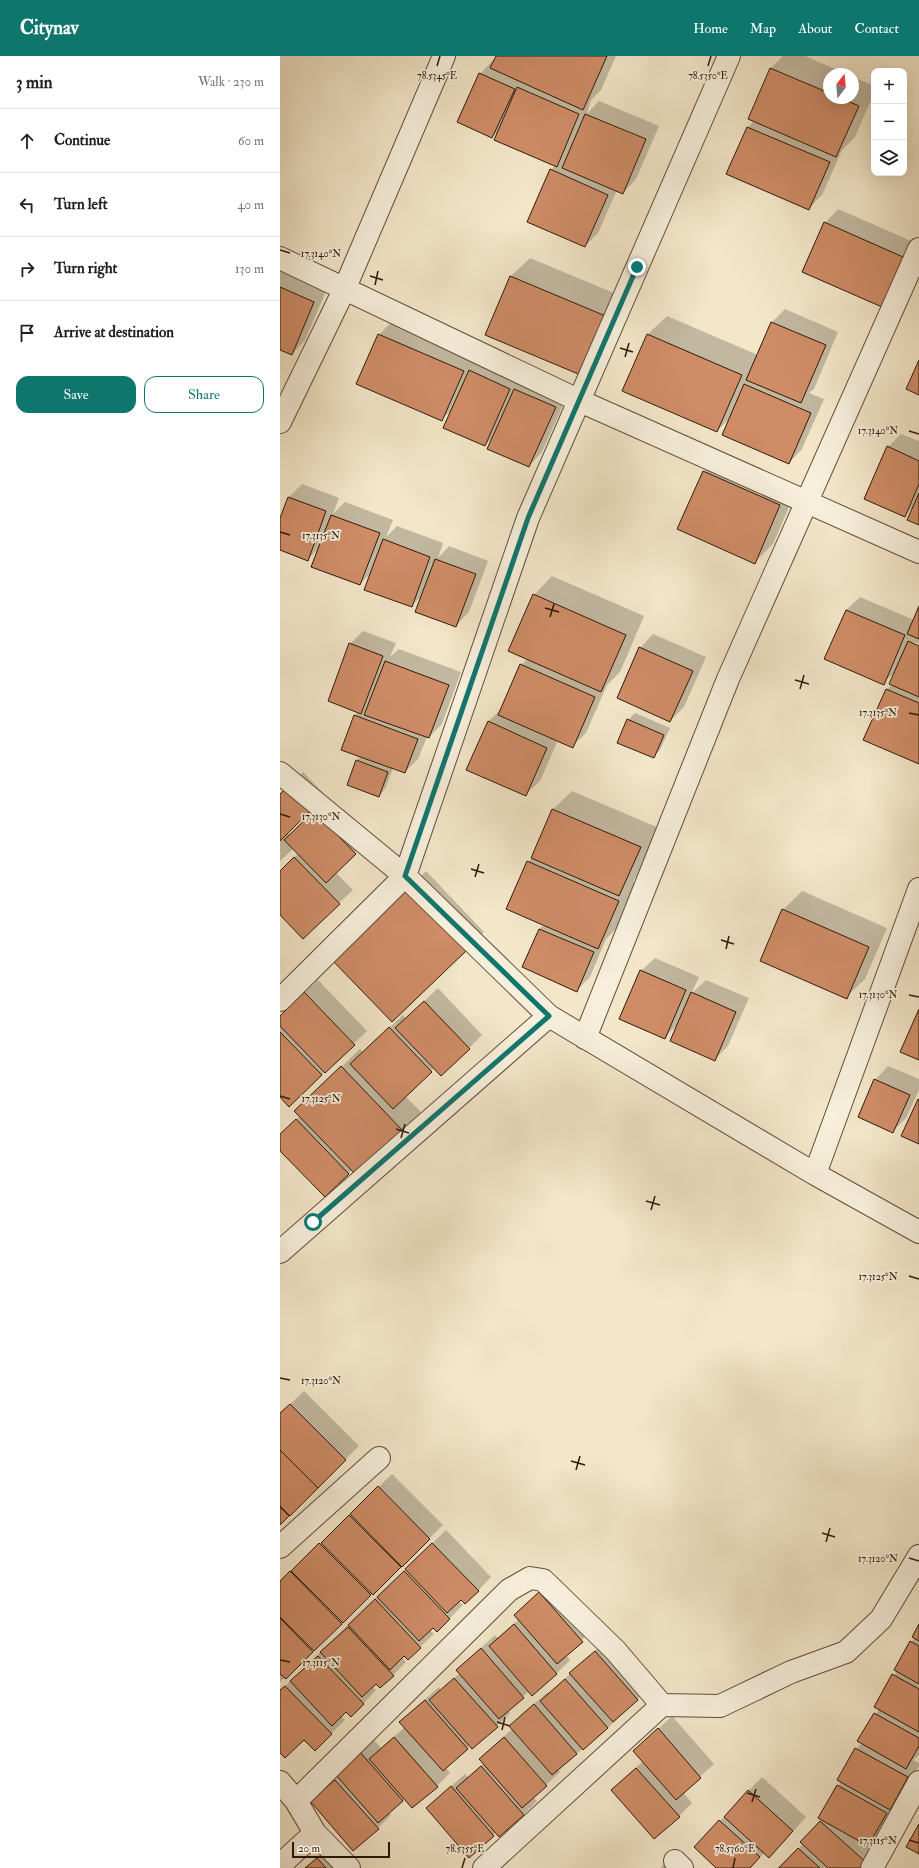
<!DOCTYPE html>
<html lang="en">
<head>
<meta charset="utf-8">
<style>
  :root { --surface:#fff; --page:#f6f6f6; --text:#222; --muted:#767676; --line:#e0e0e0; --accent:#0f766e }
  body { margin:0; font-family:"IM FELL Double Pica",serif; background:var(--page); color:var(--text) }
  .controls { position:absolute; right:12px; top:12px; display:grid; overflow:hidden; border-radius:8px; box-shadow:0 4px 16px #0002 }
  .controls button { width:36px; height:36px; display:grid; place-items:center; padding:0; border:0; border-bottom:1px solid var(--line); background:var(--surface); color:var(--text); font:20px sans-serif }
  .compass { position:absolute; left:543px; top:12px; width:36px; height:36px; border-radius:50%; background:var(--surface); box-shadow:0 4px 16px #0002; rotate:16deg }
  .scale { position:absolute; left:12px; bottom:10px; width:98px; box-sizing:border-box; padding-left:4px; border:2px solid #2e1a07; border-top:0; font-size:11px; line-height:14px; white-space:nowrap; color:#2e1a07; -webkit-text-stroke:3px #f7efdc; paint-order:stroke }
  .stop { position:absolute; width:12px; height:12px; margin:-9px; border:3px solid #0f766e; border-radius:50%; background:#fff }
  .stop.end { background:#0f766e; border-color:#fff; box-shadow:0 1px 4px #0008 }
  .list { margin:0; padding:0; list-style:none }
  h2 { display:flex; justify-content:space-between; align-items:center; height:52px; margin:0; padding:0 16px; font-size:17px }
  h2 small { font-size:13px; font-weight:400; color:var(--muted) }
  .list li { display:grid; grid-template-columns:26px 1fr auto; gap:12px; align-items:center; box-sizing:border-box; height:64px; padding:0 16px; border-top:1px solid var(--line) }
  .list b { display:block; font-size:15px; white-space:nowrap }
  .list em { font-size:13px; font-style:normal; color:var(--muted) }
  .actions { display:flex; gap:8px; padding:12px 16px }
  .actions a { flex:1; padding:9px 0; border:1px solid var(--accent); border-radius:12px; text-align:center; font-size:14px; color:var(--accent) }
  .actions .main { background:var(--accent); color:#fff }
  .icon { flex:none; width:22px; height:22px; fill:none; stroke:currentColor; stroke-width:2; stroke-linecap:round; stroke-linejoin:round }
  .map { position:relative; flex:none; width:639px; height:1812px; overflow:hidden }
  header { display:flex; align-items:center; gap:24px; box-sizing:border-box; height:56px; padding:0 20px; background:var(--accent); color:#fff }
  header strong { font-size:19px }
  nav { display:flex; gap:22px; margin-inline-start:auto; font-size:14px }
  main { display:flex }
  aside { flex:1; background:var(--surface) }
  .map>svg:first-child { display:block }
  .shadow { fill:#0003; fill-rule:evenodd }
  .building { fill:#ce8c67; stroke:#2e1a07 }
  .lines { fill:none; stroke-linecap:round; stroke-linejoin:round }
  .minor-casing { stroke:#5f4d38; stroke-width:24 }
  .minor { stroke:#f7efdc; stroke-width:22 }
  .route { stroke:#0f766e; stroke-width:5 }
  .ticks { fill:none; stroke:#2e1a07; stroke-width:1.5 }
  .ticks-label { font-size:10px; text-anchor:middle; fill:#2e1a07; stroke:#f7efdc; stroke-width:3.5; stroke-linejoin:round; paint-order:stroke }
</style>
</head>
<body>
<header>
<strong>Citynav</strong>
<nav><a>Home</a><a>Map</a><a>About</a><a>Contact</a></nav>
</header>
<main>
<aside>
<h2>3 min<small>Walk · 230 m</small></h2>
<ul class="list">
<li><svg class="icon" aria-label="ahead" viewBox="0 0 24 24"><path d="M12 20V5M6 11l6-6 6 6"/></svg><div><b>Continue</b></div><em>60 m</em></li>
<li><svg class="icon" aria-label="left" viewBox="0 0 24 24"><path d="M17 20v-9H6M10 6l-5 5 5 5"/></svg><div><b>Turn left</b></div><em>40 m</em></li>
<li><svg class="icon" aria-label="right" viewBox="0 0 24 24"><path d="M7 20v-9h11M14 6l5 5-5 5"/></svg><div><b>Turn right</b></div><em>130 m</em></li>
<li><svg class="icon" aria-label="arrive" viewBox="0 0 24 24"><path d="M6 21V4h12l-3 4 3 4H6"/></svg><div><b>Arrive at destination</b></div></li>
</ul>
<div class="actions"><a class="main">Save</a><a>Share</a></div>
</aside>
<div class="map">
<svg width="639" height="1812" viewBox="0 0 639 1812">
  <rect width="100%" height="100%" fill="#f3e6c9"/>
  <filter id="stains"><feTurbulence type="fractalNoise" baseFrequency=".005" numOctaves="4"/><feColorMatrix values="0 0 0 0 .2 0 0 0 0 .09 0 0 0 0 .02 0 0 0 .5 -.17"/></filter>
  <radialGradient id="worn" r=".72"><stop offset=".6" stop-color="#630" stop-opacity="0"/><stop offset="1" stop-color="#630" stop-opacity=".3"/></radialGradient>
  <!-- shadow -->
  <path class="shadow" d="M 217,0 L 336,0 L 321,34 L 311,44 L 307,58 L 319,45 L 379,70 L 356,123 L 343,137 L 337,134 L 318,177 L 305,190 L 271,114 L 275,110 L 220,74 L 212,81 L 200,18 L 213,4 L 215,5 Z
    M 503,0 L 525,0 L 567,18 L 549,18 L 549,42 L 573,42 L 573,21 L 594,30 L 594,37 L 575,81 L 562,94 L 542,139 L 528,153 L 448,118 L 468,71 L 474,65 L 469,63 L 491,12 Z
    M 558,153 L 636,187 L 615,236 L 602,250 L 523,216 L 545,167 ZM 625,196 L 626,197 L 610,235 L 608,235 Z
    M 250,202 L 346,242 L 322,300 L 207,278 L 231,220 Z
    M 2,213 L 47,233 L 25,284 L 12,298 L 0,293 L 0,215 Z
    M 505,253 L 558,276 L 534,333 L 529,337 L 544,343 L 522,393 L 509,407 L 450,362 L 437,375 L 344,334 L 368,278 L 387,260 L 478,299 L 492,266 Z
    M 117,260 L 243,319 L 239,329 L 248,320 L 288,338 L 262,396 L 249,410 L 214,381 L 205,389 L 173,353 L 161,364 L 99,279 Z
    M 621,378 L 639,385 L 639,468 L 634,450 L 624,460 L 608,391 Z
    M 442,397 L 518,430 L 493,488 L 475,506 L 424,416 Z
    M 22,428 L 59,442 L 53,458 L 65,446 L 113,464 L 106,481 L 117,470 L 163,487 L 158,502 L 169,490 L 208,505 L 189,556 L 176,570 L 143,539 L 131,550 L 91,517 L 80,528 L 39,492 L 28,503 L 0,493 L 0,465 L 9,441 Z
    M 272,520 L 364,560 L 340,616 L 327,629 L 306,677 L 292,690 L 278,684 L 260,725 L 246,738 L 208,666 L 222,652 L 241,609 L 247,603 L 254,539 Z
    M 580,541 L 634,564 L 639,552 L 639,588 L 633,586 L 633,588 L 639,591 L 639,707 L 585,684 L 607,633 L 612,629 L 615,616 L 603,627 L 566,554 Z
    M 83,575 L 116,587 L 110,601 L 119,593 L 181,616 L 162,668 L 149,681 L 147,681 L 138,703 L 125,716 L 113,712 L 105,733 L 99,740 L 68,728 L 77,704 L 81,700 L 62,693 L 75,659 L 78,656 L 70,588 Z
    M 373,578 L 426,601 L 404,651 L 390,665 L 360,592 Z
    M 355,657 L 390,672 L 380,694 L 373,701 L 348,664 Z
    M 23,716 L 45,739 L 7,776 L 10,779 L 48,743 L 88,784 L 55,816 L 73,834 L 59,847 L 0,858 L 0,816 L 19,797 L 14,792 L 0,805 L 0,738 Z
    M 292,735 L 379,772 L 357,820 L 353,825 L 357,826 L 336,873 L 326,883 L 310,921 L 297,934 L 259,873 L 264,869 L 248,806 L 252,802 L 273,753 Z
    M 146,815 L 204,876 L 185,895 L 72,885 Z
    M 522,835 L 607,872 L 585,923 L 566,941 L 503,854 Z
    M 375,902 L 419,921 L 411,938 L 426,924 L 469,942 L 448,990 L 435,1003 L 399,967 L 384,982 L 361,915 Z
    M 38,924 L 87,975 L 9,1050 L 0,1040 L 0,961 Z
    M 158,932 L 202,979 L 189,992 L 155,1011 L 125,1040 L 141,1056 L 122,1074 L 72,1114 L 45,1140 L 0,1093 L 0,1079 L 20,1060 L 34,1037 L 80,993 L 83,996 L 123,959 L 126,963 Z
    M 608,1010 L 639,1023 L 639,1034 L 626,1062 L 613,1075 L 595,1024 Z
    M 24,1335 L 79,1390 L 0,1468 L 0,1358 Z
    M 112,1418 L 163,1469 L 0,1626 L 0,1526 Z
    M 166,1474 L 211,1521 L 198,1535 L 179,1545 L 183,1549 L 157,1575 L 153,1570 L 150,1574 L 154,1578 L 140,1591 L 122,1601 L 126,1606 L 113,1619 L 96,1626 L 92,1630 L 96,1634 L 83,1648 L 66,1655 L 61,1660 L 65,1664 L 35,1694 L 24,1683 L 0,1696 L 0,1635 Z
    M 273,1524 L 315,1571 L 286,1599 L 290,1604 L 277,1617 L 252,1638 L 249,1635 L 228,1654 L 230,1657 L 217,1670 L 190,1689 L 165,1711 L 170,1717 L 157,1730 L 125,1743 L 109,1756 L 111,1759 L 98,1772 L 31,1745 L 58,1721 L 69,1705 L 94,1684 L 101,1692 L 125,1671 L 121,1666 L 134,1653 L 159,1631 L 161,1634 L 180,1617 L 177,1614 L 215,1579 L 218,1582 L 239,1563 L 236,1559 Z
    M 639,1570 L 639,1699 L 633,1704 L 639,1707 L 639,1710 L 601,1775 L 591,1785 L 600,1794 L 584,1812 L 497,1812 L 523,1788 L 521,1786 L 543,1763 L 576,1693 L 582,1687 L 579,1685 L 599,1653 L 595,1651 L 617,1615 L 631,1586 L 635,1582 Z
    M 329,1582 L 371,1630 L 328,1672 L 278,1713 L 280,1716 L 253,1741 L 257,1745 L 244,1758 L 219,1779 L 216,1776 L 189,1801 L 147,1752 L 185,1718 L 188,1721 L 204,1707 L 200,1703 L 232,1673 L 230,1670 L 243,1657 L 268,1636 L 269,1637 Z
    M 392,1660 L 434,1708 L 403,1736 L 412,1747 L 399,1760 L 332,1734 L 363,1705 L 354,1695 Z
    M 482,1721 L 526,1761 L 502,1788 L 484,1797 L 470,1812 L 437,1812 L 415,1791 Z
    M 51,1789 L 70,1812 L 24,1812 Z
    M 395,1797 L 411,1812 L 380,1812 Z"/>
  <!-- building -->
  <path class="building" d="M 216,0 L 327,0 L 303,54 L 210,12 Z
    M 490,12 L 549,37 L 549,42 L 561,42 L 579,50 L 556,101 L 468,63 Z
    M 199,17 L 235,33 L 212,82 L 177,66 Z
    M 237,31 L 299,58 L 277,111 L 214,84 Z
    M 305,58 L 366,83 L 343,138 L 282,112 Z
    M 467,71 L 550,106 L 529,154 L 446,118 Z
    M 270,113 L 328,139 L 305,191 L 247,166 Z
    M 544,166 L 623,201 L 602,251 L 522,216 Z
    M 230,220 L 328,261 L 303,320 L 205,279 Z
    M 0,231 L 34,246 L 12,299 L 0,294 Z
    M 491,266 L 546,289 L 521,347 L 466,324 Z
    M 98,278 L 184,315 L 162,365 L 76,328 Z
    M 367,278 L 462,319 L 437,376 L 342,335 Z
    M 639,304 L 639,339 L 626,333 Z
    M 189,314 L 230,333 L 205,390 L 163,372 Z
    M 464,328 L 531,357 L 509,408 L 442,379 Z
    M 234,333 L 276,351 L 249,411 L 207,393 Z
    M 607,390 L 639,405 L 639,428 L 625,461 L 584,443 Z
    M 423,415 L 500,449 L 475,508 L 397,473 Z
    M 639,437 L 639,469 L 627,464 Z
    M 8,441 L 46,455 L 28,505 L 0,494 L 0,462 Z
    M 51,459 L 100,477 L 80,529 L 31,511 Z
    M 103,483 L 150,501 L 132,551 L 84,534 Z
    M 155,503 L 196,518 L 176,571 L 135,556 Z
    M 253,538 L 346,579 L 321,636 L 228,595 Z
    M 639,550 L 639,583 L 627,578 Z
    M 566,554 L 625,579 L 604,629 L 544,603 Z
    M 628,585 L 639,590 L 639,641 L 609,628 Z
    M 69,587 L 103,600 L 81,658 L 48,645 Z
    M 359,591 L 413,615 L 390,666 L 337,642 Z
    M 105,605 L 169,629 L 149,682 L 84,659 Z
    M 240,608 L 315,641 L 293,692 L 218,659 Z
    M 606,633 L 639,647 L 639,708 L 583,684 Z
    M 74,659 L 138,683 L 125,717 L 61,694 Z
    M 347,663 L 384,679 L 374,702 L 337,687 Z
    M 208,665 L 267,692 L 246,740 L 186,714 Z
    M 76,704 L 108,716 L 99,741 L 67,729 Z
    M 9,729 L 32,753 L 0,785 L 0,738 Z
    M 272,753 L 361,791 L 339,840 L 251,802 Z
    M 34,755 L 76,798 L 46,827 L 4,784 Z
    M 14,801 L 60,848 L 23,883 L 0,859 L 0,815 Z
    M 247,805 L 339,845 L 318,893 L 226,853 Z
    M 126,833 L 186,895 L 112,966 L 52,904 Z
    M 502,853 L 589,891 L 567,943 L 480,905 Z
    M 259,873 L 314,896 L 297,936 L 242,911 Z
    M 360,914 L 406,934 L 385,983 L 339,963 Z
    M 24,936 L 75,989 L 45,1017 L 0,970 L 0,960 Z
    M 411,936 L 456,956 L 435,1005 L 390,985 Z
    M 144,945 L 190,993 L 161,1020 L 115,972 Z
    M 639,953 L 639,1004 L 620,996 Z
    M 109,971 L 152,1016 L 113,1053 L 70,1008 Z
    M 0,976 L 42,1019 L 9,1051 L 0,1041 Z
    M 61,1010 L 123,1075 L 76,1119 L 14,1055 Z
    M 594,1023 L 630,1039 L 613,1077 L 578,1061 Z
    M 638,1043 L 639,1044 L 639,1088 L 621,1080 Z
    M 16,1063 L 69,1118 L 45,1141 L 0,1095 L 0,1078 Z
    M 10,1348 L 66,1404 L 38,1432 L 0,1394 L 0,1357 Z
    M 0,1394 L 38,1432 L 10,1460 L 0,1450 Z
    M 98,1430 L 150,1483 L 122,1511 L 70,1458 Z
    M 0,1451 L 9,1460 L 0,1469 Z
    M 69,1459 L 121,1511 L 93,1539 L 41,1487 Z
    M 39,1487 L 91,1539 L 63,1567 L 11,1515 Z
    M 152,1487 L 199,1535 L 185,1548 L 181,1544 L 167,1557 L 125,1513 Z
    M 10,1515 L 62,1568 L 34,1595 L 0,1561 L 0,1525 Z
    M 124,1515 L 170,1563 L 157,1576 L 153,1572 L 139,1585 L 97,1541 Z
    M 259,1536 L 303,1586 L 277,1608 L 234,1559 Z
    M 95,1543 L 141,1592 L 128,1604 L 124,1600 L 110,1614 L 68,1569 Z
    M 0,1562 L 33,1596 L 6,1623 L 0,1618 Z
    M 234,1568 L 277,1618 L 252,1640 L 209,1590 Z
    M 639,1568 L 639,1585 L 632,1581 Z
    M 68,1571 L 114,1620 L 100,1632 L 96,1628 L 82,1641 L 40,1596 Z
    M 630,1585 L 639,1590 L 639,1628 L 614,1614 Z
    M 201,1592 L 244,1642 L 219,1663 L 176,1614 Z
    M 315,1595 L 358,1644 L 333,1666 L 289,1617 Z
    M 38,1600 L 84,1648 L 71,1661 L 66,1656 L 52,1670 L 10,1625 Z
    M 612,1618 L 639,1633 L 639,1676 L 594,1651 Z
    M 174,1622 L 218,1671 L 192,1693 L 149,1644 Z
    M 285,1623 L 328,1672 L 303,1694 L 260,1645 Z
    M 5,1630 L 52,1678 L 35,1695 L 24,1684 L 5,1702 L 0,1697 L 0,1634 Z
    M 145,1644 L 188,1693 L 163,1715 L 119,1666 Z
    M 254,1648 L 297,1698 L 272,1719 L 229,1670 Z
    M 594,1657 L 639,1682 L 639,1690 L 626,1713 L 577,1685 Z
    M 378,1672 L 421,1722 L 396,1744 L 353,1695 Z
    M 114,1681 L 158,1731 L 132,1752 L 89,1703 Z
    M 224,1681 L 267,1730 L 242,1752 L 199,1703 Z
    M 575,1692 L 628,1721 L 610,1754 L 557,1724 Z
    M 80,1696 L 123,1745 L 98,1767 L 55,1718 Z
    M 201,1710 L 244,1759 L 219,1781 L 176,1732 Z
    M 356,1712 L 400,1761 L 374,1783 L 331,1734 Z
    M 55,1724 L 99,1773 L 73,1795 L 30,1745 Z
    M 557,1729 L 607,1757 L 588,1790 L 538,1762 Z
    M 171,1730 L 214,1780 L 189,1802 L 146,1752 Z
    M 468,1734 L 513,1775 L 489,1802 L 444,1761 Z
    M 439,1764 L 480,1801 L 470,1812 L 436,1812 L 414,1791 Z
    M 540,1765 L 588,1808 L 584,1812 L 548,1812 L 520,1786 Z
    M 639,1768 L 639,1798 L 626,1791 Z
    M 518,1792 L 540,1812 L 499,1812 Z
    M 37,1802 L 46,1812 L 25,1812 Z"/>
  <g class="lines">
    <defs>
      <path id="minor" d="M 0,202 L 300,345 L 639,496
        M 0,366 L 64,234 L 164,0
        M 0,717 L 125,820 L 269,960 L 535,1118 L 639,1176
        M 0,944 L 125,820 L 248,462 L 449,0
        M 305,982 L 448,623 L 639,193
        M 535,1118 L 639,833
        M 0,1196 L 269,960
        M 0,1491 L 99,1402
        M 0,1726 L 16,1745 L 35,1777 L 69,1812
        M 16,1745 L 229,1534 L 250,1522 L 263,1524 L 335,1594 L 382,1649
        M 395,1805 L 402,1812
        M 0,1809 L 35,1777
        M 204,1812 L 382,1649 L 440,1650 L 511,1616 L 566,1596 L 601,1563 L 639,1500
        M 592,1812 L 639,1726"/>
    </defs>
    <!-- minor casing -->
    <use href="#minor" class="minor-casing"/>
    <!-- minor -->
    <use href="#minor" class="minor"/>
  </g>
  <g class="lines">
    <!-- route -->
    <path class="route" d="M 33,1166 L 269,960 L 125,820 L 248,462 L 357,211"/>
  </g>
  <!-- ticks -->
  <path class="ticks" d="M 157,10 L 160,0M 428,10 L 431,0M 0,194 L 10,197M 90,220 L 103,224M 95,229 L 98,215M 340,292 L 353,296M 345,301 L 349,287M 629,375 L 639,378M 0,476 L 10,479M 265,552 L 279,556M 270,561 L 274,548M 515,624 L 529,628M 520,633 L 524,619M 629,657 L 639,659M 0,758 L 10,761M 191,813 L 204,817M 195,821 L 199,808M 441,884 L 454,888M 446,893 L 449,880M 629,939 L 639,941M 0,1040 L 10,1043M 116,1073 L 129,1077M 121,1082 L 125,1068M 366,1145 L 380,1149M 371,1154 L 375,1140M 629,1220 L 639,1223M 0,1322 L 10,1324M 291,1405 L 305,1409M 296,1414 L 300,1400M 542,1477 L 555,1481M 546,1486 L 550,1472M 629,1502 L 639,1505M 0,1604 L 10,1606M 217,1666 L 230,1670M 222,1674 L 225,1661M 467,1737 L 480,1741M 472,1746 L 476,1733M 629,1784 L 639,1787M 182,1812 L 185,1802M 453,1812 L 455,1802"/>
  <g class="ticks-label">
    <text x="157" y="23">78.5345°E</text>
    <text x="428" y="23">78.5350°E</text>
    <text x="41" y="201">17.3140°N</text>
    <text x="598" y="378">17.3140°N</text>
    <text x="41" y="483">17.3135°N</text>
    <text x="598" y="660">17.3135°N</text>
    <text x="41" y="764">17.3130°N</text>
    <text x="598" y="942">17.3130°N</text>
    <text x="41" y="1046">17.3125°N</text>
    <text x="598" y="1224">17.3125°N</text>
    <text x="41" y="1328">17.3120°N</text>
    <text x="598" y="1506">17.3120°N</text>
    <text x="41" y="1610">17.3115°N</text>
    <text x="598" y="1788">17.3115°N</text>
    <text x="185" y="1796">78.5355°E</text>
    <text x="455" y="1796">78.5360°E</text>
  </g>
  <rect width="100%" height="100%" filter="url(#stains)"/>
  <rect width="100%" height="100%" fill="url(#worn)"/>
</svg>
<div class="controls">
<button>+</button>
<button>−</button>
<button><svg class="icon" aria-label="layers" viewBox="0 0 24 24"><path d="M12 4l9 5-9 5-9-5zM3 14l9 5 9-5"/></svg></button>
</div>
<svg class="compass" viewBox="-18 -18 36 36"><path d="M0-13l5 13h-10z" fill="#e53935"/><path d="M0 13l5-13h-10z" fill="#767676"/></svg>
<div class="scale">20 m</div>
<div class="stop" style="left:33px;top:1166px"></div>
<div class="stop end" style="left:357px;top:211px"></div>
</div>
</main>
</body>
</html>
